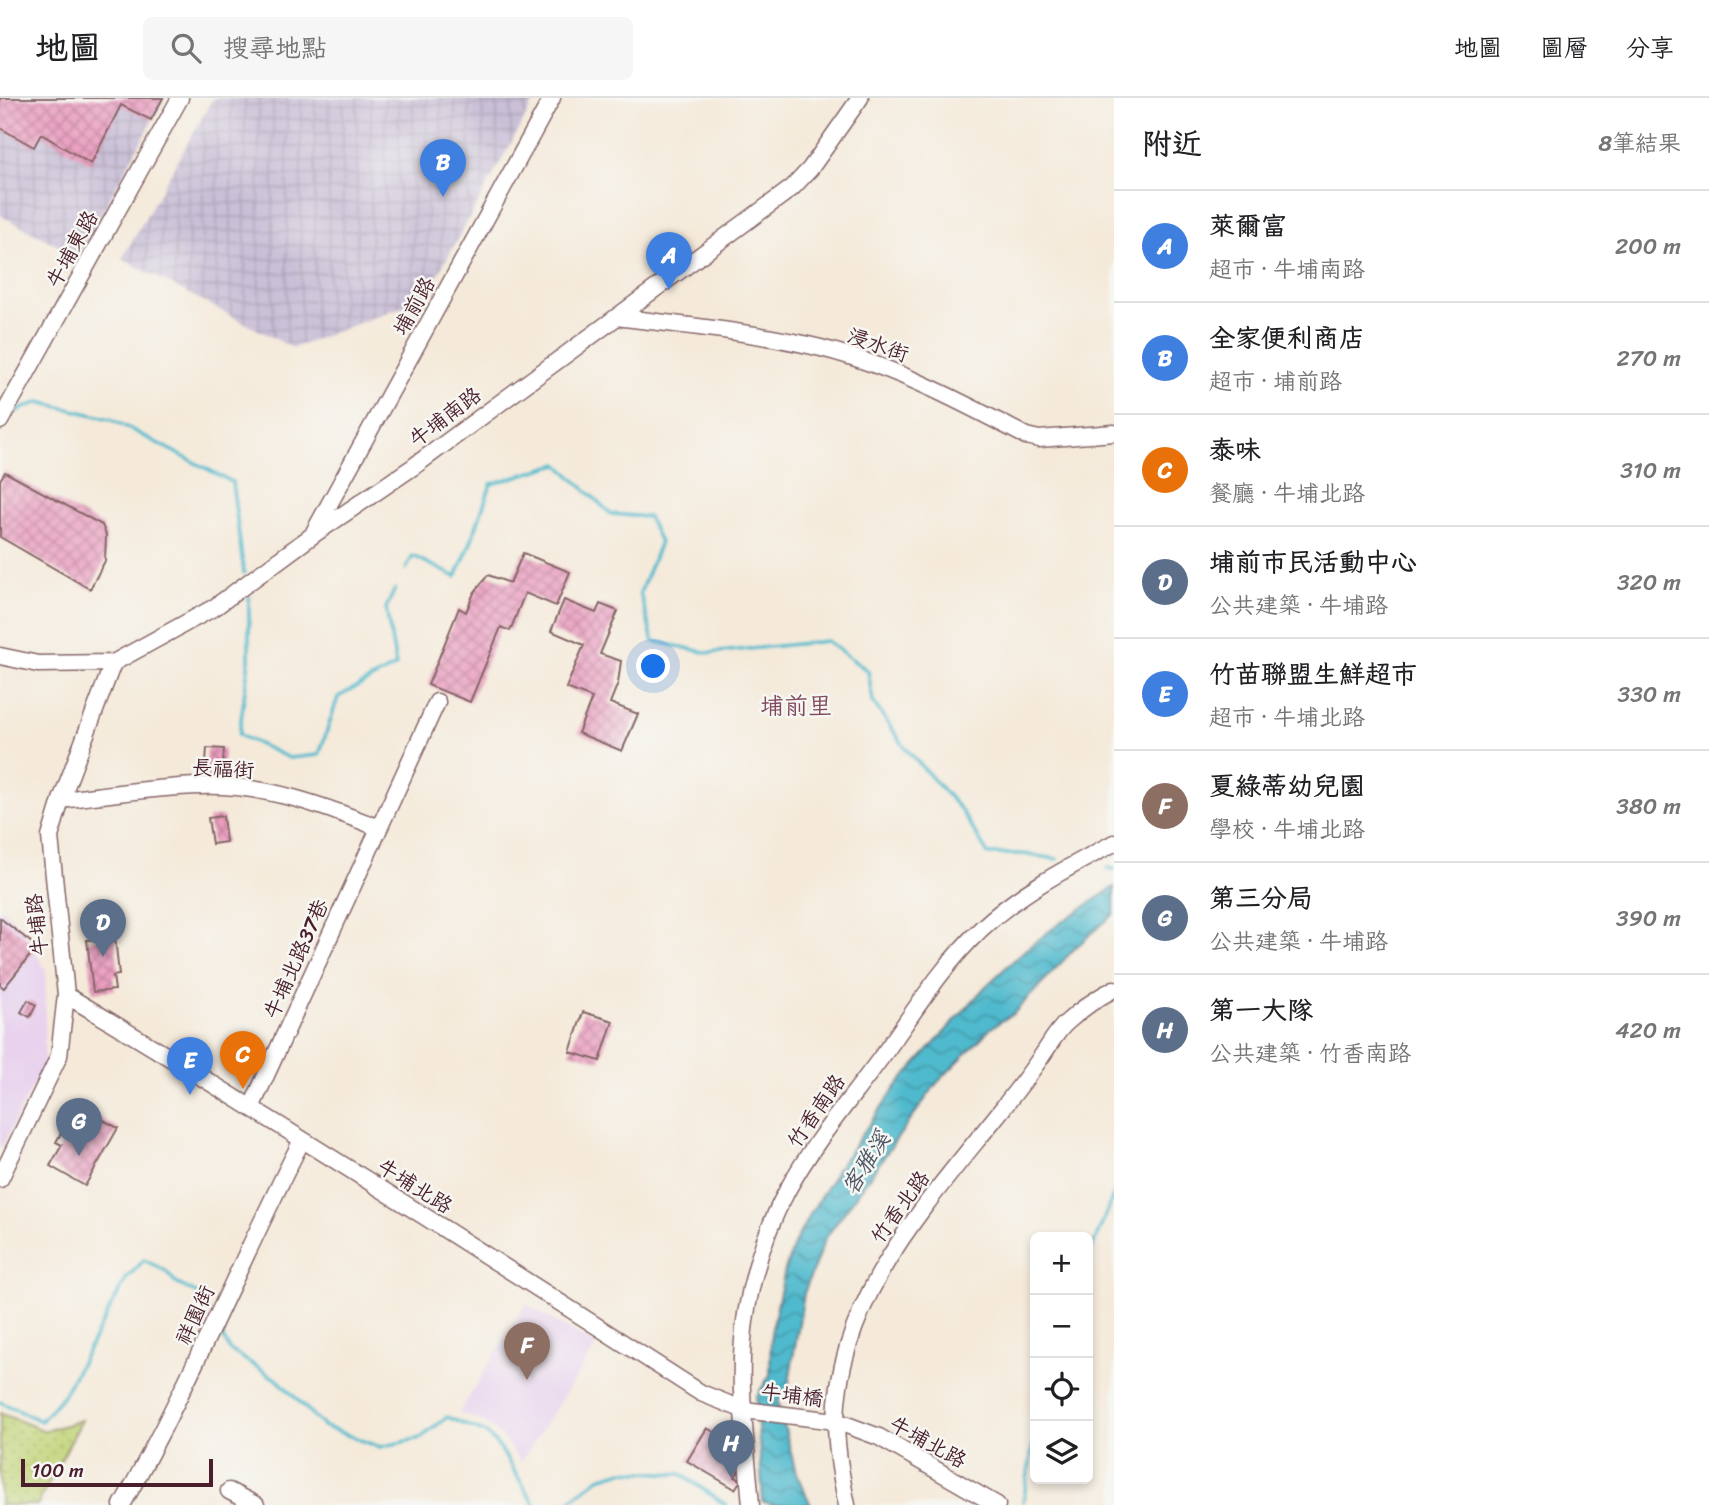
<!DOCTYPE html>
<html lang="zh-TW">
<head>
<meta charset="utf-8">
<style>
  :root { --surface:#fff; --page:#f6f6f6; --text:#202124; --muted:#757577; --line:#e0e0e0; --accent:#111827 }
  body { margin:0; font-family:Sriracha,"LXGW WenKai TC",sans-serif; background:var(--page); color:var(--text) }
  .controls { position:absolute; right:21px; bottom:21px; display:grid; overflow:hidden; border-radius:10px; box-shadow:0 4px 10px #0003 }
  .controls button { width:63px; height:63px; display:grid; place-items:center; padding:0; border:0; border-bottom:2px solid var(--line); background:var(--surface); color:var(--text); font:35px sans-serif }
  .scale { position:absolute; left:21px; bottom:18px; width:192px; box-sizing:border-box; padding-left:7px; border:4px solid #4a1f2b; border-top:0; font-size:19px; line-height:24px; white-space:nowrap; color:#4a1f2b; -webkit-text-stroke:5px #f6f6f2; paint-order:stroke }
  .you { position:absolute; left:654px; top:569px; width:24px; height:24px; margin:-18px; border:5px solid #fff; border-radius:50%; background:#1a73e8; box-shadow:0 0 0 10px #1a73e833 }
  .badge { display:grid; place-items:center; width:46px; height:46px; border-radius:50%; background:var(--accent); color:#fff; font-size:23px; font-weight:700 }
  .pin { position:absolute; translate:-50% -58px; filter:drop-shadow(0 2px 4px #0008) }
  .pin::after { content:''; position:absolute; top:37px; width:24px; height:21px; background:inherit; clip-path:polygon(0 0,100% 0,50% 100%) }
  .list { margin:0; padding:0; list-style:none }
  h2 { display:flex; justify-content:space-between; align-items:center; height:91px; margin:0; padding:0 28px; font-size:30px }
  h2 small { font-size:23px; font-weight:400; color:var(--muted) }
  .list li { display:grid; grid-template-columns:46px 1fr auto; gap:21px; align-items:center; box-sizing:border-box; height:112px; padding:0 28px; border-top:2px solid var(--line) }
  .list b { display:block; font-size:26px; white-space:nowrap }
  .list p { margin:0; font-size:23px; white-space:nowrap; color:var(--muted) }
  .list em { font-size:23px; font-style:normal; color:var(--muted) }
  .icon { flex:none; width:38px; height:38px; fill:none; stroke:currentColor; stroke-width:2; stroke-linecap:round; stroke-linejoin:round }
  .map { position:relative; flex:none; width:1114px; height:1407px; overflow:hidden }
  header { display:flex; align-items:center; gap:42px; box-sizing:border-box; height:98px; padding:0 35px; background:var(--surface); border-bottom:2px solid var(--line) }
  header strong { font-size:33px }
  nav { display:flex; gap:38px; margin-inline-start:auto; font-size:24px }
  .search { width:490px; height:63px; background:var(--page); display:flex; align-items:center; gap:18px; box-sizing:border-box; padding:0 24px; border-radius:10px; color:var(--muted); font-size:26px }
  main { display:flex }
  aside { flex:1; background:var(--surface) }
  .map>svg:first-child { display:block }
  .built { fill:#e8d2ee }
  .industrial { fill:url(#industrial-grid) }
  .park { fill:url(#park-dots); stroke:#867a52; stroke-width:2 }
  .water { fill:url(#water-waves); stroke:#4d6c7c; stroke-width:2 }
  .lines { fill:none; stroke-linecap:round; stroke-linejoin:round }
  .stream { stroke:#50bacd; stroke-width:3.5 }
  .building { fill:url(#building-cross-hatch) }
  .minor-casing { stroke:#866668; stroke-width:19 }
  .minor { stroke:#fff; stroke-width:16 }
  .labels { text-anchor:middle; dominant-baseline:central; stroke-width:5; stroke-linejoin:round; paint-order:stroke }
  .street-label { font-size:21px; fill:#4a1f2b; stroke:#f6f6f2 }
  .water-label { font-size:23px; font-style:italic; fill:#4c5564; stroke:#f6f6f2 }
  .quarter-label { font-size:24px; fill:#824a5e; stroke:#f6f6f2 }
</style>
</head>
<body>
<header>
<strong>地圖</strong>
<div class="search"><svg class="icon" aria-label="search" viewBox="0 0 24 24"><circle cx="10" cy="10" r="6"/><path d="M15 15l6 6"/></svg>搜尋地點</div>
<nav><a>地圖</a><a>圖層</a><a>分享</a></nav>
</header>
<main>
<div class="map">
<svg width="1114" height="1407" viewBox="0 0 1114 1407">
  <defs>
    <pattern id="industrial-grid" width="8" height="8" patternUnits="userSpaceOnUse" patternTransform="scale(1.75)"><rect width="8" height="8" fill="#c9bfd7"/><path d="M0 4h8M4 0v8" fill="none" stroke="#aea4b9"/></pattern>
    <pattern id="park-dots" width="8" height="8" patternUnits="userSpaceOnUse" patternTransform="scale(1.75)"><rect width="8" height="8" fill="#c1d478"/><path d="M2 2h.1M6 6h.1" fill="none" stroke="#a7b668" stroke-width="1.8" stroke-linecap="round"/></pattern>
    <pattern id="water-waves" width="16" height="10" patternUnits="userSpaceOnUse" patternTransform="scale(1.75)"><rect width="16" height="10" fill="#50bacd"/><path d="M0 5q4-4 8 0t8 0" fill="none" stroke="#4497a7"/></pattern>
    <pattern id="building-cross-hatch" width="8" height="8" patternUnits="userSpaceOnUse" patternTransform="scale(1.75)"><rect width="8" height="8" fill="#ea9bbe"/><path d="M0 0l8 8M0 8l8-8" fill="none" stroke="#c07e9b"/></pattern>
  </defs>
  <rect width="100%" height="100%" fill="#f6f6f2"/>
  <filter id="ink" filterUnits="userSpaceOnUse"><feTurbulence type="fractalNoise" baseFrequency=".0143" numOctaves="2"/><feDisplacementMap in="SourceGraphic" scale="14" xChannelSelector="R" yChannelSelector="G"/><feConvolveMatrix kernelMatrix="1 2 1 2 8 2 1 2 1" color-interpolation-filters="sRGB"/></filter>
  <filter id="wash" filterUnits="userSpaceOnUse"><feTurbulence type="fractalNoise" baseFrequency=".00686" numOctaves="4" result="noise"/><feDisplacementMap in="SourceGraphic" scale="28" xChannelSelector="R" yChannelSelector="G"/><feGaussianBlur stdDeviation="1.57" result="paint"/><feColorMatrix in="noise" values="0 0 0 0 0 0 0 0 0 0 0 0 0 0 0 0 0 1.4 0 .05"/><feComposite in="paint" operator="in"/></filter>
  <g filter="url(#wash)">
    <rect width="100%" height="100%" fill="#f5eada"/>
    <!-- built -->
    <path class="built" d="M 0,810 L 20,829 L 46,872 L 44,966 L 0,1052 Z
      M 526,1206 L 596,1248 L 521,1364 L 501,1337 L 483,1323 L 459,1315 Z"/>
    <!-- industrial -->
    <path class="industrial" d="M 0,0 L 165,0 L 78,158 L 0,117 Z
      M 213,0 L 536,0 L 425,200 L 293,250 L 122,161 Z"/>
    <!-- park -->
    <path class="park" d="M 0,1315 L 45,1333 L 82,1322 L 37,1407 L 0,1407 Z"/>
    <!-- water -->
    <path class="water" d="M 1114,789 L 1114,816 L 1076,849 L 1014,915 L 991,930 L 937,985 L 825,1141 L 804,1195 L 788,1290 L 778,1303 L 796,1375 L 811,1407 L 776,1407 L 763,1404 L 756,1299 L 770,1277 L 771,1235 L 785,1172 L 795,1144 L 809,1118 L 838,1070 L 899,985 L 986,888 L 1025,852 L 1056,828 Z"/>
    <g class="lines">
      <!-- stream -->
      <path class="stream" d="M 17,313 L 39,304 L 111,321 L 232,384 L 244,475
        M 406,471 L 413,458 L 456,479 L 470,447 L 491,386 L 558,366 L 611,416 L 648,419 L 660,444 L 640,495 L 653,543 L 709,555 L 827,543 L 868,573 L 873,604 L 906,651 L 961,712 L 988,756 L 1023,756 L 1057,761
        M 249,499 L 249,562 L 239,637 L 289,660 L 319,657 L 338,599 L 396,568 L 386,510 L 395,491
        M 1107,770 L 1114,771
        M 1088,1160 L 1114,1096
        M 221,1236 L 230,1252 L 279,1283 L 323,1328 L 380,1349 L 421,1340 L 447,1319 L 486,1335 L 500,1350 L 535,1407
        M 0,1304 L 41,1323 L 64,1296 L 126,1181 L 144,1162 L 166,1173 L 176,1185 L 198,1196 L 208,1213
        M 1023,1404 L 1035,1335
        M 565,1407 L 599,1380 L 623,1373 L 681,1376 L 726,1407"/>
    </g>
    <g id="blocks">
      <!-- building -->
      <path class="building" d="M 0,0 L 163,0 L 151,22 L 121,7 L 91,66 L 41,36 L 34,49 L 0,30 Z
        M 5,374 L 102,427 L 106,437 L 105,463 L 90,491 L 0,439 L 0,382 Z
        M 523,455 L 570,474 L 556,508 L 525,495 L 510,533 L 501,529 L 470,604 L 428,587 L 459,510 L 466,514 L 474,495 L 488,477 L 510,485 Z
        M 564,502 L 596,515 L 600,506 L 618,513 L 600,556 L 621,563 L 618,585 L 610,605 L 638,616 L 622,653 L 578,635 L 592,600 L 566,590 L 584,547 L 551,533 Z
        M 207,650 L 224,651 L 222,678 L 205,677 Z
        M 223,718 L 226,744 L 212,746 L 208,720 Z
        M 0,820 L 37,849 L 4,890 L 0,887 Z
        M 115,839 L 119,877 L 113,878 L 115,892 L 93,894 L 87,842 Z
        M 28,902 L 36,907 L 30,919 L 21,914 Z
        M 583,914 L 613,923 L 600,963 L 570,954 Z
        M 81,1010 L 118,1030 L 85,1088 L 50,1068 L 62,1047 L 56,1044 L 64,1030 L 68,1032 Z
        M 707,1330 L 740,1349 L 734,1360 L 743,1365 L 735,1379 L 741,1382 L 735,1391 L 687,1363 Z"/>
    </g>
  </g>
  <g filter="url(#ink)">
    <use href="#blocks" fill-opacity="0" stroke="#866668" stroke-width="2"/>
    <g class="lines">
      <defs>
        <path id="minor" d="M 617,219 C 681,227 745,233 808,247 C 886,264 956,301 1026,338 L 1039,341 L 1114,335
          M 0,323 L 180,0
          M 314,434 L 552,0
          M 0,558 L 38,566 L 113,565 L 215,509 L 313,437 L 413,369 L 792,90 L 810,71 L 860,0
          M 61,702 C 107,697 154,689 201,688 C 264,686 322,707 379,730
          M 66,897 C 280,1025 491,1160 701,1295 L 744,1312 L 836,1323 L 879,1339 L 997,1407
          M 251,1010 L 437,604
          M 0,1081 L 59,958 L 66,897 L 50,739 L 61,702 L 113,565
          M 229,1393 L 256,1407
          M 122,1407 C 189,1289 240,1163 302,1042
          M 751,1407 C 746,1345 736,1279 746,1216 C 753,1174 767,1129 788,1091 C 814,1043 851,1001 883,957 C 914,914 942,868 981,831 C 1019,795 1067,770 1114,745
          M 847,1407 C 841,1379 836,1351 836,1323 C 838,1197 930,1102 1003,1010 C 1016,993 1029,977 1041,959 C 1049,948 1056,934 1066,925 C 1080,912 1097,900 1114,891"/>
      </defs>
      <!-- minor casing -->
      <use href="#minor" class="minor-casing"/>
      <!-- minor -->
      <use href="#minor" class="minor"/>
    </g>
  </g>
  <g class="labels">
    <!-- street labels -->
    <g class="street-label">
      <text transform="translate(72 151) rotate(-61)">牛埔東路</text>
      <text transform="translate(414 208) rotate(-61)">埔前路</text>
      <text transform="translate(878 247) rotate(19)">浸水街</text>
      <text transform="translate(445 319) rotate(-37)">牛埔南路</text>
      <text transform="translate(223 671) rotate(3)">長福街</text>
      <text transform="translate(37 827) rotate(-96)">牛埔路</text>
      <text transform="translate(296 861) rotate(-66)">牛埔北路37巷</text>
      <text transform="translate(816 1013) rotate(-55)">竹香南路</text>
      <text transform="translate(415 1088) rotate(32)">牛埔北路</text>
      <text transform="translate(900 1109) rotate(-54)">竹香北路</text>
      <text transform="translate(195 1217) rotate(-65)">祥園街</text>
      <text transform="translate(792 1297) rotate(7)">牛埔橋</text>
      <text transform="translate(928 1344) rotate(29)">牛埔北路</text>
    </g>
    <!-- water labels -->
    <g class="water-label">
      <text transform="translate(866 1065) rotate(-58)">客雅溪</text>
    </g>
    <!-- quarter labels -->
    <g class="quarter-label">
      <text x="796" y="608">埔前里</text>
    </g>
  </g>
</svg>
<div class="controls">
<button>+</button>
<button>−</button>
<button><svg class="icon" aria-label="locate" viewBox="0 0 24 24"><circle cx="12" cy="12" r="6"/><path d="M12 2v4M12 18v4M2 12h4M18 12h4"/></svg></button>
<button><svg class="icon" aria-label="layers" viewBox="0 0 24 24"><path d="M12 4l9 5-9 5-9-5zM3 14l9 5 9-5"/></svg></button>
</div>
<div class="scale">100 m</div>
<div class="you"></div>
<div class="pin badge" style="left:669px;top:192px;background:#3f7fe0">A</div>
<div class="pin badge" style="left:443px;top:99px;background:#3f7fe0">B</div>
<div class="pin badge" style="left:243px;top:991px;background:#e8710a">C</div>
<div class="pin badge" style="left:103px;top:859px;background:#5c6f8a">D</div>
<div class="pin badge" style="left:190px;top:997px;background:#3f7fe0">E</div>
<div class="pin badge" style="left:527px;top:1282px;background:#8d6e63">F</div>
<div class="pin badge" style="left:79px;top:1058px;background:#5c6f8a">G</div>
<div class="pin badge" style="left:731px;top:1380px;background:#5c6f8a">H</div>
</div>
<aside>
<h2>附近<small>8筆結果</small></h2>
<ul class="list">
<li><span class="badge" style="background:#3f7fe0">A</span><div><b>萊爾富</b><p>超市 · 牛埔南路</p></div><em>200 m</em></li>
<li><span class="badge" style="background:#3f7fe0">B</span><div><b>全家便利商店</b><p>超市 · 埔前路</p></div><em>270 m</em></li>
<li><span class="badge" style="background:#e8710a">C</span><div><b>泰味</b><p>餐廳 · 牛埔北路</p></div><em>310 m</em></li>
<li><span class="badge" style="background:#5c6f8a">D</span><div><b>埔前市民活動中心</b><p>公共建築 · 牛埔路</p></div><em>320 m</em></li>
<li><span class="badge" style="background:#3f7fe0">E</span><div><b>竹苗聯盟生鮮超市</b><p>超市 · 牛埔北路</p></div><em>330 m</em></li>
<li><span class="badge" style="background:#8d6e63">F</span><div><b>夏綠蒂幼兒園</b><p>學校 · 牛埔北路</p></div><em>380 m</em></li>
<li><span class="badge" style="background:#5c6f8a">G</span><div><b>第三分局</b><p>公共建築 · 牛埔路</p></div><em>390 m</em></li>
<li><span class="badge" style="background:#5c6f8a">H</span><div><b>第一大隊</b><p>公共建築 · 竹香南路</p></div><em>420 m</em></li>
</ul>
</aside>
</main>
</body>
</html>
